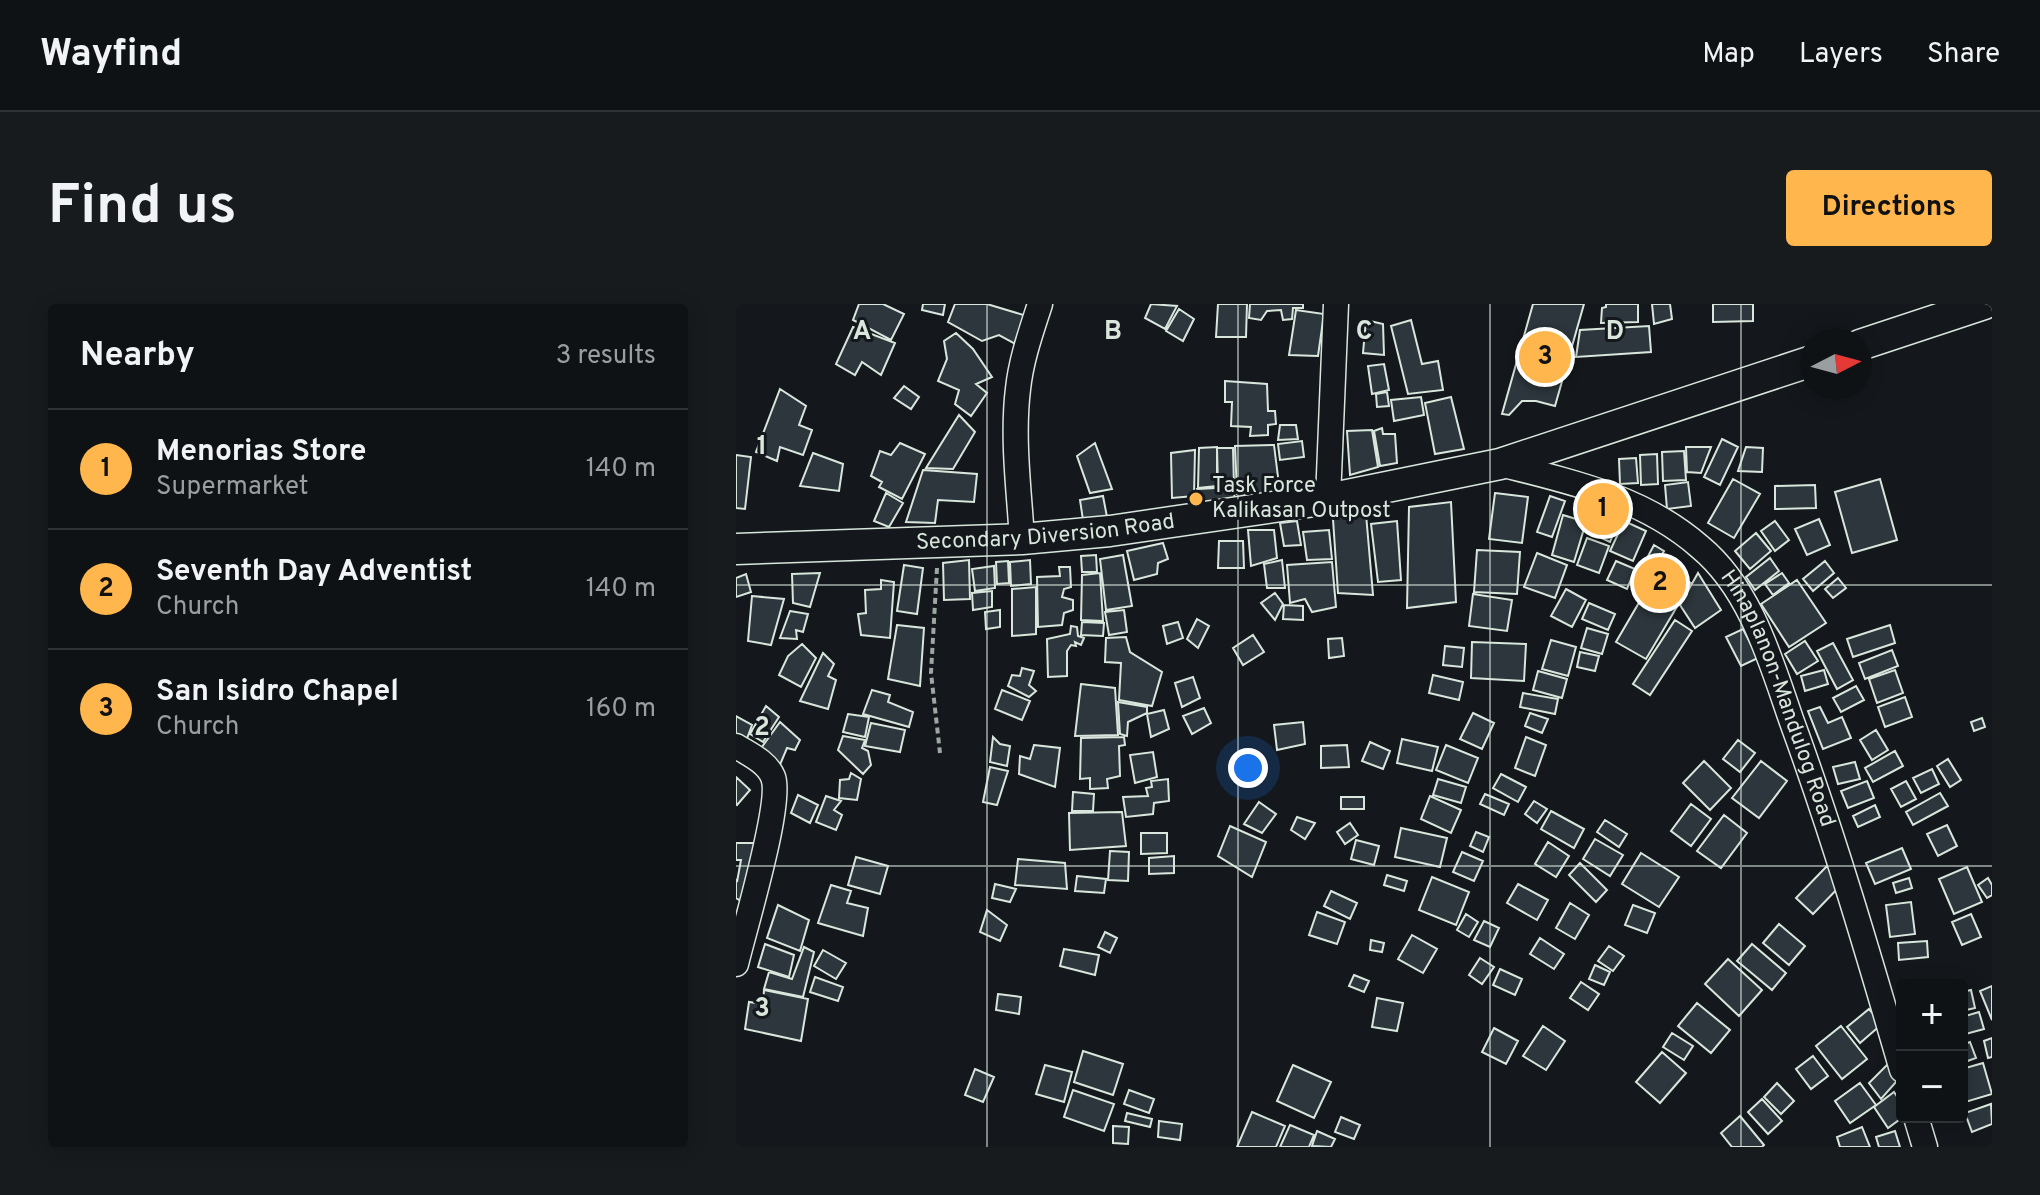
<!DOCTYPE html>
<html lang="en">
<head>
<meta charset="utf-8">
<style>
  :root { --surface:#0f1215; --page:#181b1e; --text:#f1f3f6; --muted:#9b9ea0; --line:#2f3234; --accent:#ffb74d }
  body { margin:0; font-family:Overpass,sans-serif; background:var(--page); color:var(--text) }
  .controls { position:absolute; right:24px; bottom:24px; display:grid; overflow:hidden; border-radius:8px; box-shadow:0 4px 20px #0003 }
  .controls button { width:72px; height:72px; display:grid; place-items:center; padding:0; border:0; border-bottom:2px solid var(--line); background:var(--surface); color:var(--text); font:40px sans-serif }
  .compass { position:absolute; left:1064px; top:24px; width:72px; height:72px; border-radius:50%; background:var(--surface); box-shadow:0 4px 20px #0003; rotate:84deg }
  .you { position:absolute; left:512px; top:464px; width:28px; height:28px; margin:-20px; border:6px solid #fff; border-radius:50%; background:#1a73e8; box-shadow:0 0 0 12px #1a73e833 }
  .badge { display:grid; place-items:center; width:52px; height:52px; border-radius:50%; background:var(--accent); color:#111; font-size:26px; font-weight:700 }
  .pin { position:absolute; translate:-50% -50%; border:4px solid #fff; box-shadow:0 2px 8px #0006 }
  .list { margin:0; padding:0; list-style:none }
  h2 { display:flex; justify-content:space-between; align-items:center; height:104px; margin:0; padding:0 32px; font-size:34px }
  h2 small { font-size:26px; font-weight:400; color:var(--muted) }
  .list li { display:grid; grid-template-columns:52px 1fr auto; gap:24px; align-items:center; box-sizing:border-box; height:120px; padding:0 32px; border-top:2px solid var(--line) }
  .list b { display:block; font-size:30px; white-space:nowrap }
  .list p { margin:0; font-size:26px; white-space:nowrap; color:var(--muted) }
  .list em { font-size:26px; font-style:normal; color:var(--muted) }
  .map { position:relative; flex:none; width:1256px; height:843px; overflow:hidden; border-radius:8px }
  header { display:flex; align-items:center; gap:48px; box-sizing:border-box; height:112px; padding:0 40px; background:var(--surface); border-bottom:2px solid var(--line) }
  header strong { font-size:38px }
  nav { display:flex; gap:44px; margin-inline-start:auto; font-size:28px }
  .intro { display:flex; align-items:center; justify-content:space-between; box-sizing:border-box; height:192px; padding:0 48px }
  h1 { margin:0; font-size:56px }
  .button { padding:20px 36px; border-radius:8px; background:var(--accent); color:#111; font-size:28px; font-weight:700 }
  main { display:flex; gap:48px; padding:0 48px }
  aside { flex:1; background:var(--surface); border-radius:8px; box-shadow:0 4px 20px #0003 }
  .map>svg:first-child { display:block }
  .building { fill:#2c363c; stroke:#d8e6dc; stroke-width:2 }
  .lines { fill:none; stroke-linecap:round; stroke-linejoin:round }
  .minor-casing { stroke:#d8e6dc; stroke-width:27 }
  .major-casing { stroke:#d8e6dc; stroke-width:33 }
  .path { stroke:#9da8a2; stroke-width:4; stroke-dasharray:6 4; stroke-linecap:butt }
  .minor { stroke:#14181c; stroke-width:24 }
  .major { stroke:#14181c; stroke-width:30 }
  .grid { fill:none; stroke:#d8e6dc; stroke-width:2; stroke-opacity:0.55 }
  .poi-dot { fill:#ffb74d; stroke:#14181c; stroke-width:3 }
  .labels { text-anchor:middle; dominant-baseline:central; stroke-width:6; stroke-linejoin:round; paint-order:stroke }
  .poi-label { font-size:22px; fill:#d8e6dc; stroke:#14181c; text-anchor:start }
  .street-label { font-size:22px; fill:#d8e6dc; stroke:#14181c }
  .grid-label { font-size:26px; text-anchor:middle; font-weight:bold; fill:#d8e6dc; stroke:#14181c; stroke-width:6; stroke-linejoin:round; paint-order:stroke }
</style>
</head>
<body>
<header>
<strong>Wayfind</strong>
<nav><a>Map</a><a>Layers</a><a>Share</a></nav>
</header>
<div class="intro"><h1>Find us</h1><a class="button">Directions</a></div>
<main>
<aside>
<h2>Nearby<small>3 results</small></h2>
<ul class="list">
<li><span class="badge">1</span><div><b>Menorias Store</b><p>Supermarket</p></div><em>140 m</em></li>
<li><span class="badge">2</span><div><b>Seventh Day Adventist</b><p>Church</p></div><em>140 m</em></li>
<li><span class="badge">3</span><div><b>San Isidro Chapel</b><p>Church</p></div><em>160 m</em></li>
</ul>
</aside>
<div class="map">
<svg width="1256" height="843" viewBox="0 0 1256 843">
  <rect width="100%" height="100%" fill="#14181c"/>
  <!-- building -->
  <path class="building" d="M 123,0 L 147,0 L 168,10 L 155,36 L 117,16 Z
    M 187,0 L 209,0 L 207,11 L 186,6 Z
    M 219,0 L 251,0 L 294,13 L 285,43 L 263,31 L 246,37 L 212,18 Z
    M 415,0 L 441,2 L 429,25 L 409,14 Z
    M 482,0 L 511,0 L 510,33 L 480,33 Z
    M 514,0 L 567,0 L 567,4 L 557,4 L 556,15 L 547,16 L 545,6 L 531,7 L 525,16 L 513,14 Z
    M 797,0 L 848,0 L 819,102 L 800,97 L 786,97 L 773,111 L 766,110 Z
    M 870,0 L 902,0 L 902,18 L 865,19 L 866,4 L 870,3 Z
    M 916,0 L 934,0 L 936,15 L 918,20 Z
    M 977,0 L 1017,0 L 1017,17 L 977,18 Z
    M 443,5 L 458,15 L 447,37 L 430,27 Z
    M 560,6 L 588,10 L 582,52 L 553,51 Z
    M 630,16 L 647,20 L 648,51 L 627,49 Z
    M 675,16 L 686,60 L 702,57 L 707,86 L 672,90 L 655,22 Z
    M 913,22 L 915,48 L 840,53 L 844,26 Z
    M 117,23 L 159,39 L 145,71 L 126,58 L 119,71 L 100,60 Z
    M 220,29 L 237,45 L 256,73 L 240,80 L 251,89 L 235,112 L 219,100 L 223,86 L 202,77 L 211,55 L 208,37 Z
    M 648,60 L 653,86 L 636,90 L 632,62 Z
    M 489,77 L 531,80 L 532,107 L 539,107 L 540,120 L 532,121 L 532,131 L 514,132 L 515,123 L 495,122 L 496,98 L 489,98 Z
    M 168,82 L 183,93 L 175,105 L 158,94 Z
    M 44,85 L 70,102 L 63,121 L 76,126 L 67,151 L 44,143 L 41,157 L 20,148 Z
    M 651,88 L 653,102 L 641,103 L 640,90 Z
    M 685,93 L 688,111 L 658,117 L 655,96 Z
    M 715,93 L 728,145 L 699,150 L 689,99 Z
    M 223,111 L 239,128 L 217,165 L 190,164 Z
    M 544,121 L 560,121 L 562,135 L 542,136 Z
    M 646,124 L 647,130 L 659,130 L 661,159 L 644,162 L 638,127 Z
    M 636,126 L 642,163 L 614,171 L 611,127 Z
    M 986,135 L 1002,143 L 984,181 L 968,173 Z
    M 566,137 L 568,153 L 544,156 L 542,140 Z
    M 164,139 L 189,150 L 166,195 L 143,183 L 146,178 L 135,172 L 144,147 L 155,151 Z
    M 359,139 L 376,185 L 354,189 L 341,152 Z
    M 538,141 L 543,181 L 530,180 L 531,189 L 501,190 L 499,142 Z
    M 481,143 L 481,182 L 462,184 L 463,144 Z
    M 950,143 L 975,143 L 965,169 L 951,168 Z
    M 1010,143 L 1027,144 L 1026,168 L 1002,167 Z
    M 481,144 L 497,144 L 498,182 L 482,182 Z
    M 459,146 L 458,192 L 436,194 L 435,149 Z
    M 948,147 L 950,176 L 927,177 L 926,148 Z
    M 77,149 L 107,160 L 103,187 L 64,182 Z
    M 921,150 L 922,180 L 905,181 L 904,151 Z
    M 0,151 L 15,153 L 9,205 L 0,204 Z
    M 900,154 L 902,179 L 884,180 L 883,155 Z
    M 187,166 L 241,170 L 238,198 L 202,196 L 199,219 L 170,218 Z
    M 997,175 L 1024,190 L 998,234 L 972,219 Z
    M 1144,175 L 1161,236 L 1116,249 L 1099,188 Z
    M 952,178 L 955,202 L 931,205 L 929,181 Z
    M 1079,181 L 1080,204 L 1039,205 L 1039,182 Z
    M 499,183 L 498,197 L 463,200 L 461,185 Z
    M 150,189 L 167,199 L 153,223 L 138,217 Z
    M 759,189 L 792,193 L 786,239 L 753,235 Z
    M 367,192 L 371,213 L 347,216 L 344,196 Z
    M 814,192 L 829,197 L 816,233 L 801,228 Z
    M 715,198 L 720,298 L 671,304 L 673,203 Z
    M 862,204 L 884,213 L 874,238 L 852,228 Z
    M 630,210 L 637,291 L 602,289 L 597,215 Z
    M 827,211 L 850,218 L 838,258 L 816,251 Z
    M 1083,215 L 1094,241 L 1071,251 L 1059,225 Z
    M 561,217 L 565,241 L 548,242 L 544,219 Z
    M 661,217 L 665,276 L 642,278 L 635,220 Z
    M 888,217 L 910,227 L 897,257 L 874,247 Z
    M 1039,217 L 1053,236 L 1039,247 L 1025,227 Z
    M 512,226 L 538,226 L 541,254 L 515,262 Z
    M 593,226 L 596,255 L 571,256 L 567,228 Z
    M 1020,229 L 1035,247 L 1014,265 L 999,247 Z
    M 851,234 L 873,242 L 863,269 L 841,261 Z
    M 483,237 L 507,237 L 508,264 L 482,264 Z
    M 427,239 L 432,255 L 422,259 L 421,270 L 398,276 L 391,247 Z
    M 918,241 L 928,247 L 919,263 L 909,258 Z
    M 741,246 L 784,248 L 781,290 L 738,288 Z
    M 801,249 L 831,261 L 819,294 L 788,283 Z
    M 360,251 L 361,268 L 346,268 L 345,252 Z
    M 387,251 L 396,302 L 370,306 L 364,255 Z
    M 1034,254 L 1043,267 L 1019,286 L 1010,273 Z
    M 233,256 L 234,295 L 208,296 L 207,259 Z
    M 294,256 L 295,280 L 275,282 L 274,258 Z
    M 546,256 L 549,284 L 531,284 L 528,260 Z
    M 272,257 L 273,279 L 261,280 L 260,258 Z
    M 880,257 L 899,265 L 891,285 L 871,276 Z
    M 1089,257 L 1098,269 L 1077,287 L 1067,275 Z
    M 596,258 L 600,303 L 576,308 L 569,295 L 554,299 L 551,261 Z
    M 168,261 L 187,264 L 181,310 L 161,307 Z
    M 925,261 L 955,279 L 910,355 L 880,338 Z
    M 258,262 L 259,284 L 239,287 L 236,265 Z
    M 323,263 L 334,263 L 335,283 L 328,285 L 326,293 L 337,296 L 337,306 L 328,309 L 326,321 L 302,323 L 301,273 L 324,272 Z
    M 84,269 L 74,303 L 57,299 L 56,270 Z
    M 364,269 L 367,317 L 345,316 L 346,271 Z
    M 962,269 L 985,306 L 959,324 L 944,301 Z
    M 1046,269 L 1053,279 L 1037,291 L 1029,280 Z
    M 10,270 L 15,288 L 0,293 L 0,274 Z
    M 1102,274 L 1110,284 L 1097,294 L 1089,285 Z
    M 145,276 L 158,278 L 154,334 L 125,331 L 122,310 L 130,309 L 129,286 L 145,285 Z
    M 1061,276 L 1090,319 L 1053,343 L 1025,300 Z
    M 300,283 L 300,330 L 276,332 L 276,285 Z
    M 830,285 L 850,296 L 836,323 L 815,312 Z
    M 256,287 L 256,303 L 237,306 L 236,289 Z
    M 539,289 L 547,300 L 539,316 L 525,299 Z
    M 737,290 L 776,296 L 771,327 L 733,322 Z
    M 16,292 L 48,295 L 35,341 L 12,337 Z
    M 853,299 L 879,310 L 872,326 L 846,315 Z
    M 548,301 L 567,302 L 567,316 L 547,315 Z
    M 264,306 L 264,323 L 250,325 L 249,308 Z
    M 388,306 L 391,328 L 373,331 L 369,308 Z
    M 54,307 L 72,310 L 67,328 L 60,326 L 61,335 L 44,334 Z
    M 461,315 L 473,322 L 462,344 L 451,335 Z
    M 939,316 L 956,327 L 914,391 L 897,380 Z
    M 346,318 L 368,319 L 367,332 L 345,331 Z
    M 442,318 L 447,334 L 431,340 L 427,322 Z
    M 161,321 L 188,324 L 184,382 L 152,375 Z
    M 1154,321 L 1159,339 L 1117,353 L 1111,335 Z
    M 335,322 L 341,323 L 342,332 L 348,334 L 345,341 L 339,338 L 340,342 L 335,341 L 331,347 L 331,372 L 312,373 L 311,335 L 334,330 Z
    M 851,324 L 872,330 L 866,350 L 845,344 Z
    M 1007,325 L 1022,354 L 1005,362 L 990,333 Z
    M 517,331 L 528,348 L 507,361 L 497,344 Z
    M 390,333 L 394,348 L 426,368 L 416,402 L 383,396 L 385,359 L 369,358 L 370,334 Z
    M 606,334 L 608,352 L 593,354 L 592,335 Z
    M 815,336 L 840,343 L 832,372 L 806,365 Z
    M 1069,337 L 1082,357 L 1061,370 L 1049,350 Z
    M 736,338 L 790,340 L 788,377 L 735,374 Z
    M 1097,339 L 1117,376 L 1101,385 L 1081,347 Z
    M 66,340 L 80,354 L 65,383 L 43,371 L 52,352 Z
    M 709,342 L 728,344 L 726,363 L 707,361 Z
    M 1156,346 L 1162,362 L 1129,375 L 1123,359 Z
    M 844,348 L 863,352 L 859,367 L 841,363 Z
    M 87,349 L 98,360 L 92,372 L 100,376 L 92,405 L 64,397 Z
    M 286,364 L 298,367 L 293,381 L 300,387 L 293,393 L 272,382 L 276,371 L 284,372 Z
    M 1088,366 L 1092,380 L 1069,387 L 1065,372 Z
    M 1159,366 L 1167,389 L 1141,399 L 1133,375 Z
    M 802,367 L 831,375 L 826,394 L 797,386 Z
    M 697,371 L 727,378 L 723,396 L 693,389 Z
    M 457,373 L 464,394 L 446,403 L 439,379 Z
    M 345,380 L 379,384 L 382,431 L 339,432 Z
    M 1120,382 L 1128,396 L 1105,408 L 1097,394 Z
    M 136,386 L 154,391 L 152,398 L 177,408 L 173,423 L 127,410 Z
    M 266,386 L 294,397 L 286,416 L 259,405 Z
    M 787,389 L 822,395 L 819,410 L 784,403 Z
    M 1169,393 L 1176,413 L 1149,423 L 1142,403 Z
    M 382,398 L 411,403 L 411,409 L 392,418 L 391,432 L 384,430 Z
    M 30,402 L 43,413 L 27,438 L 14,430 Z
    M 1084,403 L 1092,419 L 1106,413 L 1115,434 L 1087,445 L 1072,407 Z
    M 468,404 L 475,419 L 456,430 L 447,412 Z
    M 428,406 L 433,425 L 415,433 L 411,410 Z
    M 737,409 L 758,419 L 746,445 L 724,435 Z
    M 794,409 L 812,415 L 806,429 L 789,422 Z
    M 112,410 L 133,413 L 129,433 L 107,428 Z
    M 0,412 L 16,421 L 9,440 L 0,435 Z
    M 1246,414 L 1249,423 L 1238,427 L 1235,418 Z
    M 44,418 L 64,436 L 59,446 L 51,444 L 43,463 L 23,447 Z
    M 567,418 L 569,440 L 541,446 L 538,421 Z
    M 135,419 L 169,426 L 164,448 L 129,442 Z
    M 1140,426 L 1152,446 L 1136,456 L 1124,436 Z
    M 107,432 L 129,436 L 126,444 L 132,447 L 135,461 L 127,470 L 102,446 Z
    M 257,433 L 264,440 L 274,442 L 271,462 L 254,458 Z
    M 388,433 L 389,441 L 383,442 L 384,472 L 371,475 L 372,484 L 354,485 L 354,474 L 344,475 L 345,434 Z
    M 790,433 L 810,441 L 799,472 L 779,464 Z
    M 666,435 L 702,443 L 696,467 L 661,459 Z
    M 1002,436 L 1019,449 L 1004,468 L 987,455 Z
    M 634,438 L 654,447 L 647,465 L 626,457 Z
    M 298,441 L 324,444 L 319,483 L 283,470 L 284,452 L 294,455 Z
    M 611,441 L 613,463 L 585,464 L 585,442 Z
    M 710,441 L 742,454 L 732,479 L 700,466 Z
    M 1159,447 L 1167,462 L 1137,478 L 1129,464 Z
    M 417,448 L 421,473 L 399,479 L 394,451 Z
    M 1212,455 L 1225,476 L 1214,483 L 1201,462 Z
    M 968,457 L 995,484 L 974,506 L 947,479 Z
    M 1025,457 L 1051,477 L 1023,514 L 996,494 Z
    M 1119,458 L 1124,475 L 1102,480 L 1097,463 Z
    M 254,463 L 272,467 L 261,501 L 247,498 Z
    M 1196,465 L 1203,480 L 1185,489 L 1177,474 Z
    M 115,469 L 125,475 L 121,496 L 103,494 L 104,476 L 113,475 Z
    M 765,470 L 790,483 L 782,498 L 757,484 Z
    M 0,473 L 14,486 L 1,501 L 0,500 Z
    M 432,475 L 433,497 L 418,499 L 417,510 L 390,513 L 387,493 L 412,492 L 410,484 L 416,483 L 415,477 Z
    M 702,475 L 730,483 L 725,499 L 697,491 Z
    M 1131,477 L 1138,494 L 1112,504 L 1105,487 Z
    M 1170,477 L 1180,495 L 1165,503 L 1155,485 Z
    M 337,488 L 358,490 L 357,507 L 336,507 Z
    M 1204,489 L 1212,502 L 1177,521 L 1170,508 Z
    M 749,490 L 773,500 L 768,511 L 744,500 Z
    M 62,491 L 82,501 L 74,519 L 55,509 Z
    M 90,492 L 105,497 L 98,506 L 106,511 L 100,526 L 80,518 Z
    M 694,492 L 725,506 L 715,529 L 685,515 Z
    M 605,493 L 628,493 L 628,505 L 605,505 Z
    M 798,497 L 811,505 L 801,519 L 789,510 Z
    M 523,498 L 540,510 L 526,529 L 508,520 Z
    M 955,500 L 975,515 L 955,542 L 935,527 Z
    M 1139,501 L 1144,513 L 1122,523 L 1117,512 Z
    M 815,507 L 848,525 L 838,544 L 805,525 Z
    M 386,508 L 390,542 L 334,546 L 333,509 Z
    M 988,511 L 1011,529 L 985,564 L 961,547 Z
    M 561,513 L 579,519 L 569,535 L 555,526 Z
    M 869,516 L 891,530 L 883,543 L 861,528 Z
    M 614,519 L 622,531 L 609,540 L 601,528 Z
    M 1211,521 L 1221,542 L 1202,552 L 1191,530 Z
    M 494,522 L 530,538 L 516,573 L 482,552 Z
    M 665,524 L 711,534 L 704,563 L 659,553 Z
    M 740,528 L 753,533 L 747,548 L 734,542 Z
    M 405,529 L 431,529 L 431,549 L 405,550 Z
    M 859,535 L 887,551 L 874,572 L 847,555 Z
    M 620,536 L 643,542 L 638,561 L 615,555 Z
    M 812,538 L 833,552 L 820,573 L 799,560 Z
    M 0,539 L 21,539 L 10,600 L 0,594 L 0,575 L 1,578 L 5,556 L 0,556 Z
    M 1166,544 L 1175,565 L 1139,580 L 1130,559 Z
    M 374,547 L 393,548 L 392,577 L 372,576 Z
    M 726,548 L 747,557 L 738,577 L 717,568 Z
    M 905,549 L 943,573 L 923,603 L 886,580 Z
    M 438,552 L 438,569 L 413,570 L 413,554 Z
    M 120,553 L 152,562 L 144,590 L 112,581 Z
    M 282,555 L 329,559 L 331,585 L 279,581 Z
    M 844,559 L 871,586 L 860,598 L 833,571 Z
    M 1091,562 L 1107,579 L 1077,610 L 1060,594 Z
    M 1231,563 L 1246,598 L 1218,610 L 1203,575 Z
    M 651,571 L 671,577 L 668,587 L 648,581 Z
    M 341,572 L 370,575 L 368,589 L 339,587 Z
    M 696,573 L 733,588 L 720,621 L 683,606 Z
    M 1173,574 L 1176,584 L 1160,589 L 1157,579 Z
    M 1252,574 L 1256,581 L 1256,591 L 1251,594 L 1242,581 Z
    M 259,580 L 280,585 L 274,598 L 256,594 Z
    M 782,580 L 812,596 L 801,616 L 771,599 Z
    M 95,581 L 115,587 L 111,599 L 132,604 L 127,632 L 82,619 Z
    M 595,587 L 621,599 L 614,615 L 588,602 Z
    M 1175,598 L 1179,630 L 1154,633 L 1150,601 Z
    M 834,599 L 853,611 L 839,635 L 820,624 Z
    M 42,601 L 73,616 L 64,647 L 31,634 Z
    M 897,601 L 919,609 L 911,629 L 889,621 Z
    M 251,606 L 271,621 L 264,637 L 244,628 Z
    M 581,608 L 609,618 L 601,640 L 573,631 Z
    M 730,610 L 742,618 L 733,633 L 721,626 Z
    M 1235,610 L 1245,633 L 1226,641 L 1216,618 Z
    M 748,617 L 763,624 L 754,643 L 738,636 Z
    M 1043,620 L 1069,642 L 1053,661 L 1027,639 Z
    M 369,628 L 381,634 L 374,649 L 362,643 Z
    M 676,631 L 701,645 L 687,669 L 662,655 Z
    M 804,634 L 828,650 L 818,665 L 794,650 Z
    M 635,636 L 648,639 L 646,648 L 634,646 Z
    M 1191,637 L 1192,653 L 1163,656 L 1162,639 Z
    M 29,640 L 58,651 L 53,673 L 22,663 Z
    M 1016,640 L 1050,669 L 1036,686 L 1001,657 Z
    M 873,642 L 888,652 L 877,667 L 862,657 Z
    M 68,643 L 78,648 L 67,693 L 28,685 L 33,668 L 56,675 Z
    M 328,645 L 363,651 L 359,671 L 324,662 Z
    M 87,646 L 110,659 L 100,675 L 78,662 Z
    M 744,654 L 758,663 L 746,680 L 733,671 Z
    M 992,655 L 1026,686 L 1003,712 L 969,680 Z
    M 859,661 L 874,668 L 868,681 L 853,675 Z
    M 764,665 L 786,675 L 779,691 L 757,681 Z
    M 618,671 L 633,677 L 628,688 L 613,682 Z
    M 79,673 L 107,683 L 102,697 L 74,688 Z
    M 845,678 L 863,690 L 852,706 L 834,694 Z
    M 1256,682 L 1256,716 L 1244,687 Z
    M 28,686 L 72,695 L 65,737 L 9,725 L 13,698 L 27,700 Z
    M 1235,686 L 1239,704 L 1226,707 L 1226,688 Z
    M 262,690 L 285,693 L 283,710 L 260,706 Z
    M 641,694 L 667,699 L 661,727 L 636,723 Z
    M 961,699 L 994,726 L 975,749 L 942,722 Z
    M 1133,705 L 1146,720 L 1124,739 L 1111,723 Z
    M 1243,708 L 1248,725 L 1226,731 L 1226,713 Z
    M 807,722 L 829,737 L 810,766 L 787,752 Z
    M 1105,722 L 1131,755 L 1106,775 L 1080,742 Z
    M 758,724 L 782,737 L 770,760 L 746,748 Z
    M 936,729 L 957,742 L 948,756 L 927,743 Z
    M 1256,734 L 1256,753 L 1252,754 L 1248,737 Z
    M 1234,738 L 1240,754 L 1226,759 L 1226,741 Z
    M 347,747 L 387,760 L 377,791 L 338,778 Z
    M 926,748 L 950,769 L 924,799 L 900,778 Z
    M 1077,752 L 1092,772 L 1075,785 L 1060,765 Z
    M 1155,757 L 1160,778 L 1145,795 L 1133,779 Z
    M 1247,759 L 1256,790 L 1226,799 L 1226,765 Z
    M 309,761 L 336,768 L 328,798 L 300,790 Z
    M 557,761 L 595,778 L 578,814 L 541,797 Z
    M 239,765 L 258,773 L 247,798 L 229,791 Z
    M 1041,779 L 1058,797 L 1045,810 L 1028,793 Z
    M 1124,779 L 1140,801 L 1114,819 L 1099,797 Z
    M 337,786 L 378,800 L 368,827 L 328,813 Z
    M 393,786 L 418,795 L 413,809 L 388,800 Z
    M 1158,788 L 1166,800 L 1167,813 L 1152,824 L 1138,803 Z
    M 1026,795 L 1046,817 L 1032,830 L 1012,808 Z
    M 1255,800 L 1256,820 L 1236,828 L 1229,809 Z
    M 516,808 L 549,822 L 540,843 L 501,843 Z
    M 391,809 L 416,815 L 414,823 L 389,817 Z
    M 1004,812 L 1028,841 L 1026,843 L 996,843 L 985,829 Z
    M 605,813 L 624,821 L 618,835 L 599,828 Z
    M 423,817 L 446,820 L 444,836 L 422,833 Z
    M 554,821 L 578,831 L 573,843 L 544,843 Z
    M 377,822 L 393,823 L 392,840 L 377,839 Z
    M 1126,823 L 1134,843 L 1104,843 L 1101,833 Z
    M 581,827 L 599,835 L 595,843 L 576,842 Z
    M 1159,827 L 1164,843 L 1143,843 L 1140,833 Z"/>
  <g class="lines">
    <defs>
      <g id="minor">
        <path id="s1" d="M 764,160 C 836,178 907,193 964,243 C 1015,285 1035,358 1056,418 C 1098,533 1132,649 1166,766"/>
        <path d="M 592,195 L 600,0"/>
        <path d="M 286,235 C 283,186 276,134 282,85 C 285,56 295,28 304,0"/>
        <path d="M 0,442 C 13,450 31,458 37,473 C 47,498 8,626 0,660"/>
        <path d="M 1180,813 L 1189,843"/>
      </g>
      <g id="major">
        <path d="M 1124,41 L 1248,0"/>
        <path id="s2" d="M 0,245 L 286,235 L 374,227 L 592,195 L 764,160 L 1076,57"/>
      </g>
    </defs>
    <!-- minor casing -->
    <use href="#minor" class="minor-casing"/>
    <!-- major casing -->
    <use href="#major" class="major-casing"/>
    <!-- path -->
    <path class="path" d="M 201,264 L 195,369 L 204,449"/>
    <!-- minor -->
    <use href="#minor" class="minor"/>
    <!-- major -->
    <use href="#major" class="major"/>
  </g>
  <!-- grid -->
  <path class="grid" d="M 251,0 L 251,843M 502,0 L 502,843M 754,0 L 754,843M 1005,0 L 1005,843M 0,281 L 1256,281M 0,562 L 1256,562"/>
  <!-- markers -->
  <circle class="poi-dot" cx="460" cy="195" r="8"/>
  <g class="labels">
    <!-- poi labels -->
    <g class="poi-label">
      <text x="476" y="182">Task Force<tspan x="476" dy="25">Kalikasan Outpost</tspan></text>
    </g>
    <!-- street labels -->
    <g class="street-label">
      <text stroke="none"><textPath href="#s2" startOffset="310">Secondary Diversion Road</textPath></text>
      <text stroke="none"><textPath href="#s1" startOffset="392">Hinaplanon-Mandulog Road</textPath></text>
    </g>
  </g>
  <g class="grid-label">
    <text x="126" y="35">A</text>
    <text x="377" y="35">B</text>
    <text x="628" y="35">C</text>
    <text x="879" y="35">D</text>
    <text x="26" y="150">1</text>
    <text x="26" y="431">2</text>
    <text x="26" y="712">3</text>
  </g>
</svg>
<div class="controls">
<button>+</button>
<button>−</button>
</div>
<svg class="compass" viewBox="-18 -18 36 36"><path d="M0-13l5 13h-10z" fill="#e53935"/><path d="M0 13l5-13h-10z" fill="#9b9ea0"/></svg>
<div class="you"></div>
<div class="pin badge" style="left:867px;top:205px">1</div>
<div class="pin badge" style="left:924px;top:279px">2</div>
<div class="pin badge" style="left:809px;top:53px">3</div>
</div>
</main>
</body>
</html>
